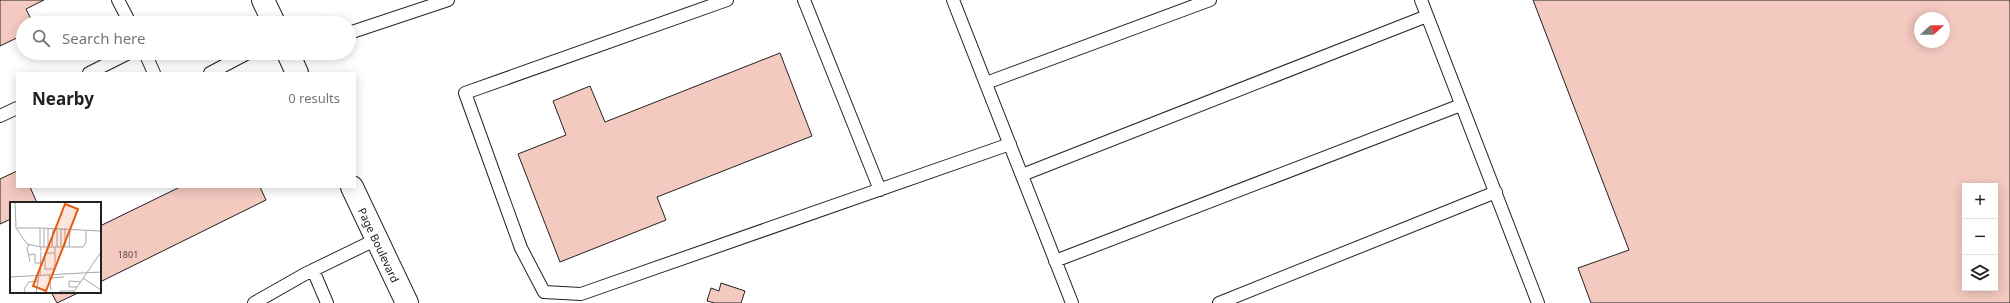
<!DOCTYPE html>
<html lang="en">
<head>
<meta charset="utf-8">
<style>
  :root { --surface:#fff; --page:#f2f2f2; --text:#222; --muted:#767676; --line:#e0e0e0 }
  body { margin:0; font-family:"Noto Sans",sans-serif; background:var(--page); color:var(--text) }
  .controls { position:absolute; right:12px; bottom:12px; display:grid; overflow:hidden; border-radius:0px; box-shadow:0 2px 10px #0003 }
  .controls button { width:36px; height:36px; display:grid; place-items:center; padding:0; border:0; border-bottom:1px solid var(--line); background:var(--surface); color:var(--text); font:20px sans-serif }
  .compass { position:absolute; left:1914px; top:12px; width:36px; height:36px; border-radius:50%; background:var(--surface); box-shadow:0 2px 10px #0003; rotate:69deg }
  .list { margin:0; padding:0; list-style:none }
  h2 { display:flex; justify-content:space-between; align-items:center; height:52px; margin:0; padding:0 16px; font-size:17px }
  h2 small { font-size:13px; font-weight:400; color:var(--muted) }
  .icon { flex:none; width:22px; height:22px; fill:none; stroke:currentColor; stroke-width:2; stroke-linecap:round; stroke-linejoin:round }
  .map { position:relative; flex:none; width:2010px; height:303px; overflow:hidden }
  .search { position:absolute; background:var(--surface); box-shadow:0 2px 10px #0003; left:16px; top:16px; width:340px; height:44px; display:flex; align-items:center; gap:10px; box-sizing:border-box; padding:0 14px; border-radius:22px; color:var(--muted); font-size:15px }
  .panel { position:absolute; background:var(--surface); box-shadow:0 2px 10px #0003; left:16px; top:72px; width:340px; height:116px; border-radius:0px }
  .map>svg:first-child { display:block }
  .building { fill:#f3c9c0; stroke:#222; fill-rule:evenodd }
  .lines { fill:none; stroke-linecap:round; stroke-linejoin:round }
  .lane-casing { stroke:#222; stroke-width:14 }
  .primary-casing { stroke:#222; stroke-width:24 }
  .lane { stroke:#fff; stroke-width:12 }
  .primary { stroke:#fff; stroke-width:22 }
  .labels { text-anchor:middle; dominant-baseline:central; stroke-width:3; stroke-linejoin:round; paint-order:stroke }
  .number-label { font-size:9px; fill:#564c4a }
  .street-label { font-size:11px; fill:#222; stroke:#fff }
  .inset-road { fill:none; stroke:#a7a7a7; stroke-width:1 }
  .view { fill:#e8590c; fill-opacity:0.15; stroke:#e8590c; stroke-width:2 }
  .inset-edge { fill:none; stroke:#222; stroke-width:2 }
</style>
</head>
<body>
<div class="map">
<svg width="2010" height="303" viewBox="0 0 2010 303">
  <rect width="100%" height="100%" fill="#fff"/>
  <!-- building -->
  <path class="building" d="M 0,0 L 44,0 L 26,9 L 33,23 L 23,23 L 23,35 L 0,46 Z
    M 1533,0 L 2010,0 L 2010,303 L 1591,303 L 1578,268 L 1629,250 ZM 1920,18 L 1944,18 L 1944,42 L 1920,42 ZM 1965,186 L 1995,186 L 1995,288 L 1965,288 Z
    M 780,53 L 812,136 L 657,197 L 666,220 L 560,262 L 518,154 L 566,135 L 553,101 L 590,86 L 605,122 Z
    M 17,171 L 17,187 L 30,187 L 37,203 L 11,203 L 11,219 L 0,224 L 0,179 Z
    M 180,187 L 260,187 L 266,200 L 100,282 L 100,226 Z
    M 721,283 L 745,291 L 741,303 L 715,303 L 707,301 L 711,288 L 719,291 Z
    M 51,292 L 80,292 L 57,303 Z"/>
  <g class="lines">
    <defs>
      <path id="lane" d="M 118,0 L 130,23
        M 727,0 L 465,93 L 521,248 L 544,292 L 581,294 L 1010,144
        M 804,0 L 880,190
        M 953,0 L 1072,303
        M 1421,0 L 1538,303
        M 349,33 L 448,0
        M 145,53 L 154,73
        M 89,73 L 129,53
        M 210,73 L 248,53
        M 986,83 L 1210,0
        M 0,116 L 17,108
        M 1022,175 L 1427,16
        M 1055,261 L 1461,105
        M 313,270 L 327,303
        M 254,303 L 305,274 L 377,239
        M 1219,303 L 1496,192"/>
      <g id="primary">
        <path d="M 263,0 L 274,23"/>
        <path d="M 288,53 L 297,73"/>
        <path id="s1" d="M 352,187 L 407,303"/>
      </g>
    </defs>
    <!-- lane casing -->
    <use href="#lane" class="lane-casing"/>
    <!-- primary casing -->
    <use href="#primary" class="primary-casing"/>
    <!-- lane -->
    <use href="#lane" class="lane"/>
    <!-- primary -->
    <use href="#primary" class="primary"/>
  </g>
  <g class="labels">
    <!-- number labels -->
    <g class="number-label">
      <text x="128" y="254">1801</text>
    </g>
    <!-- street labels -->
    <g class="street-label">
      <text stroke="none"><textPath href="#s1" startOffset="64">Page Boulevard</textPath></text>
    </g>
  </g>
  <!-- overview -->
  <g transform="translate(10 202)">
    <rect width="91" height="91" fill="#fff"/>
    <path class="inset-road" d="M 5,0 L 6,26 L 17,42 L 31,45 L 31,49M 7,26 L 30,26M 47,26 L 47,45M 51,26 L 51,45M 55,26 L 55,45M 19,43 L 17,46 L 20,60M 30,45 L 30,26 L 91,29M 31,45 L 73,45 L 76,40 L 76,29M 34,45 L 34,26M 38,45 L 38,26M 42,45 L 43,26M 59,45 L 60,29M 45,51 L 35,51 L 35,67 L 44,67 L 45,65 L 45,45M 19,53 L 25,52 L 25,61 L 31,61M 30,73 L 31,50M 39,73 L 41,88M 0,75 L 91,70M 39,76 L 54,75M 73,76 L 91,88M 67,85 L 59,85 L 59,79 L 71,80M 16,91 L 14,87 L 19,80 L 28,79M 26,91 L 29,73M 50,91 L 50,89 L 64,89M 63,91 L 91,50"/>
    <path class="view" d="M 55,2 L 68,7 L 36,89 L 23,84 Z"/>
    <rect width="91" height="91" class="inset-edge"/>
  </g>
</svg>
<div class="controls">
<button>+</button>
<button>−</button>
<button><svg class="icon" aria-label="layers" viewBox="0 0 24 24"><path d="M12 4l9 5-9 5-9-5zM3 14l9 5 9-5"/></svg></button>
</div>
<svg class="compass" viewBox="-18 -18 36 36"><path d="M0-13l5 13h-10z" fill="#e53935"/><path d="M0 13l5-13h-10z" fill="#767676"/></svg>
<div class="search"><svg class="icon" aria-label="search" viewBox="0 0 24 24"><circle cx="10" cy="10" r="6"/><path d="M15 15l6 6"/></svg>Search here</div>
<section class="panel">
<h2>Nearby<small>0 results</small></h2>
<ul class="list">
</ul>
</section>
</div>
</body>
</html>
